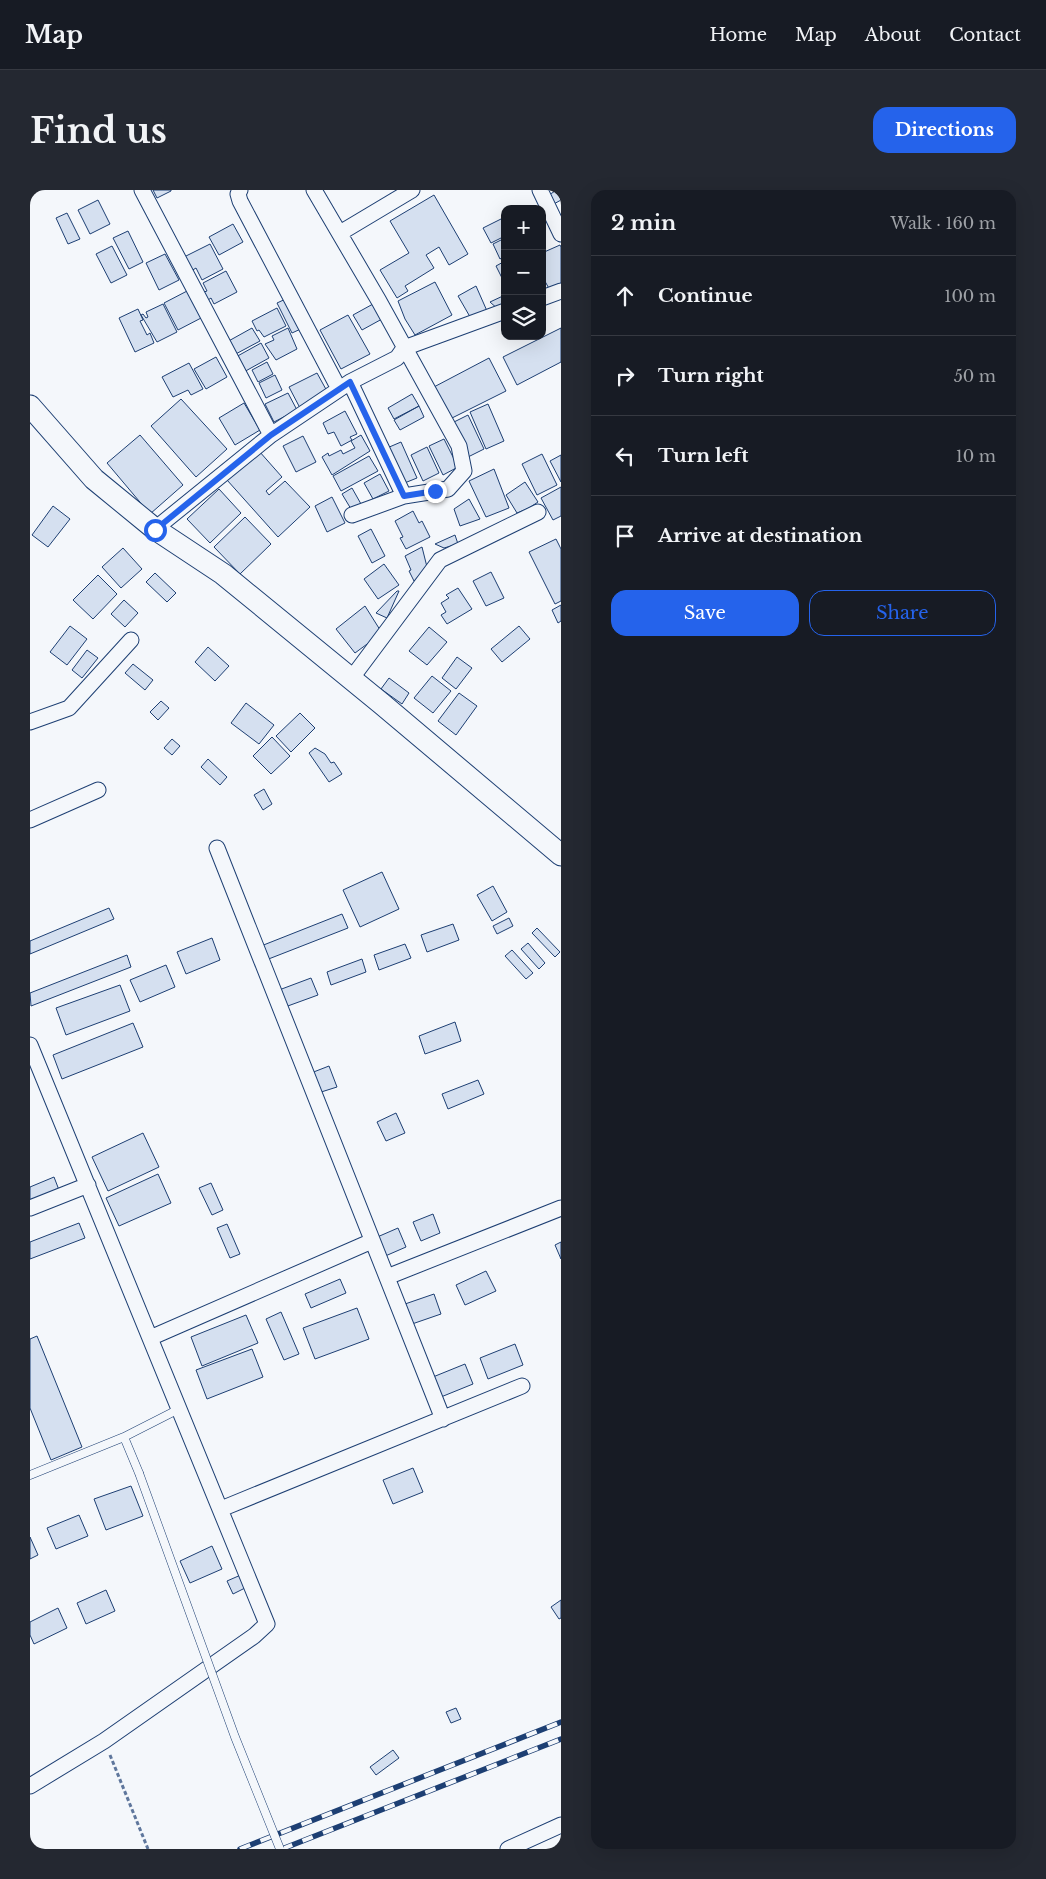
<!DOCTYPE html>
<html lang="en">
<head>
<meta charset="utf-8">
<style>
  :root { --surface:#171b24; --page:#242831; --text:#f1f3f6; --muted:#9ea1a6; --line:#363941; --accent:#2563eb }
  body { margin:0; font-family:"Libre Baskerville",serif; background:var(--page); color:var(--text) }
  .controls { position:absolute; right:15px; top:15px; display:grid; overflow:hidden; border-radius:10px; box-shadow:0 5px 20px #0002 }
  .controls button { width:45px; height:45px; display:grid; place-items:center; padding:0; border:0; border-bottom:1px solid var(--line); background:var(--surface); color:var(--text); font:25px sans-serif }
  .stop { position:absolute; width:15px; height:15px; margin:-11px; border:4px solid #2563eb; border-radius:50%; background:#fff }
  .stop.end { background:#2563eb; border-color:#fff; box-shadow:0 1px 5px #0008 }
  .list { margin:0; padding:0; list-style:none }
  h2 { display:flex; justify-content:space-between; align-items:center; height:65px; margin:0; padding:0 20px; font-size:21px }
  h2 small { font-size:16px; font-weight:400; color:var(--muted) }
  .list li { display:grid; grid-template-columns:32px 1fr auto; gap:15px; align-items:center; box-sizing:border-box; height:80px; padding:0 20px; border-top:1px solid var(--line) }
  .list b { display:block; font-size:19px; white-space:nowrap }
  .list em { font-size:16px; font-style:normal; color:var(--muted) }
  .actions { display:flex; gap:10px; padding:15px 20px }
  .actions a { flex:1; padding:11px 0; border:1px solid var(--accent); border-radius:15px; text-align:center; font-size:18px; color:var(--accent) }
  .actions .main { background:var(--accent); color:#fff }
  .icon { flex:none; width:28px; height:28px; fill:none; stroke:currentColor; stroke-width:2; stroke-linecap:round; stroke-linejoin:round }
  .map { position:relative; flex:none; width:531px; height:1659px; overflow:hidden; border-radius:15px }
  header { display:flex; align-items:center; gap:30px; box-sizing:border-box; height:70px; padding:0 25px; background:var(--surface); border-bottom:1px solid var(--line) }
  header strong { font-size:24px }
  nav { display:flex; gap:28px; margin-inline-start:auto; font-size:18px }
  .intro { display:flex; align-items:center; justify-content:space-between; box-sizing:border-box; height:120px; padding:0 30px }
  h1 { margin:0; font-size:35px }
  .button { padding:12px 22px; border-radius:15px; background:var(--accent); color:#fff; font-size:18px; font-weight:700 }
  main { display:flex; gap:30px; padding:0 30px }
  aside { flex:1; background:var(--surface); border-radius:15px; box-shadow:0 5px 20px #0002 }
  .map>svg:first-child { display:block }
  .building { fill:#d5e0f0; stroke:#1d3f73 }
  .lines { fill:none; stroke-linecap:round; stroke-linejoin:round }
  .lane-casing { stroke:#1d3f73; stroke-width:9 }
  .street-casing { stroke:#1d3f73; stroke-width:17 }
  .secondary-casing { stroke:#1d3f73; stroke-width:23 }
  .path { stroke:#5e769c; stroke-width:3; stroke-dasharray:4 2.5; stroke-linecap:butt }
  .lane { stroke:#f4f7fb; stroke-width:8 }
  .street { stroke:#f4f7fb; stroke-width:15 }
  .secondary { stroke:#f4f7fb; stroke-width:21 }
  .rail-casing { stroke:#1d3f73; stroke-width:5.5 }
  .rail { stroke:#f4f7fb; stroke-width:4; stroke-dasharray:11; stroke-linecap:butt }
  .lane-bridge-casing { stroke:#1d3f73; stroke-width:9; stroke-linecap:butt }
  .lane-bridge { stroke:#f4f7fb; stroke-width:8 }
  .route { stroke:#2563eb; stroke-width:6 }
</style>
</head>
<body>
<header>
<strong>Map</strong>
<nav><a>Home</a><a>Map</a><a>About</a><a>Contact</a></nav>
</header>
<div class="intro"><h1>Find us</h1><a class="button">Directions</a></div>
<main>
<div class="map">
<svg width="531" height="1659" viewBox="0 0 531 1659">
  <rect width="100%" height="100%" fill="#f4f7fb"/>
  <!-- building -->
  <path class="building" d="M 123,0 L 141,0 L 141,1 L 127,8 Z
    M 527,0 L 531,0 L 531,10 L 522,15 L 517,6 Z
    M 404,5 L 438,64 L 419,75 L 409,57 L 396,65 L 404,78 L 375,96 L 378,101 L 367,108 L 350,80 L 379,63 L 360,31 Z
    M 68,10 L 80,34 L 60,44 L 48,20 Z
    M 37,23 L 50,49 L 38,54 L 26,28 Z
    M 475,27 L 475,46 L 461,53 L 453,38 Z
    M 203,34 L 213,52 L 189,65 L 179,47 Z
    M 98,41 L 113,72 L 99,79 L 83,48 Z
    M 475,48 L 475,66 L 470,69 L 463,54 Z
    M 180,54 L 193,79 L 172,90 L 166,78 L 161,81 L 154,67 Z
    M 530,55 L 531,57 L 531,97 L 521,102 L 512,86 L 512,63 Z
    M 82,56 L 97,85 L 81,93 L 66,64 Z
    M 135,64 L 149,90 L 129,100 L 116,73 Z
    M 475,71 L 475,91 L 474,92 L 466,76 Z
    M 196,81 L 207,102 L 184,114 L 181,108 L 178,110 L 174,102 L 177,101 L 173,93 Z
    M 405,92 L 422,125 L 385,145 L 375,129 L 368,111 Z
    M 446,96 L 457,121 L 443,132 L 428,106 Z
    M 159,100 L 173,127 L 148,140 L 134,113 Z
    M 475,105 L 475,117 L 469,120 L 460,112 Z
    M 260,107 L 275,137 L 262,143 L 247,113 Z
    M 133,114 L 147,142 L 127,152 L 111,125 L 113,124 L 116,128 L 118,127 L 116,122 Z
    M 343,114 L 352,129 L 332,140 L 323,125 Z
    M 247,118 L 256,136 L 234,147 L 229,140 L 227,141 L 222,131 Z
    M 108,119 L 113,130 L 110,131 L 117,145 L 120,143 L 124,153 L 105,162 L 89,128 Z
    M 318,125 L 340,164 L 311,179 L 290,140 Z
    M 222,138 L 230,151 L 202,166 L 195,153 Z
    M 258,138 L 267,159 L 246,170 L 235,154 L 244,150 L 242,146 Z
    M 531,138 L 531,172 L 487,195 L 473,167 Z
    M 231,153 L 239,168 L 212,183 L 204,168 Z
    M 186,167 L 197,187 L 176,199 L 164,179 Z
    M 459,168 L 476,201 L 418,230 L 402,198 Z
    M 237,172 L 243,184 L 228,192 L 222,180 Z
    M 159,173 L 173,199 L 161,205 L 158,200 L 143,207 L 132,187 Z
    M 287,183 L 298,203 L 270,218 L 259,197 Z
    M 245,185 L 252,200 L 236,208 L 229,193 Z
    M 258,203 L 267,220 L 244,232 L 235,214 Z
    M 382,204 L 389,216 L 364,229 L 358,218 Z
    M 151,209 L 197,259 L 166,287 L 121,236 Z
    M 214,213 L 230,240 L 205,255 L 189,228 Z
    M 458,214 L 474,251 L 456,259 L 440,222 Z
    M 389,216 L 394,227 L 370,240 L 364,230 Z
    M 315,221 L 327,244 L 320,247 L 322,250 L 311,256 L 304,242 L 298,244 L 293,233 Z
    M 438,225 L 454,259 L 438,267 L 422,233 Z
    M 110,245 L 153,295 L 120,324 L 77,273 Z
    M 331,245 L 340,261 L 302,285 L 292,267 L 298,263 L 299,266 L 311,260 L 313,264 L 325,258 L 321,251 Z
    M 273,246 L 286,272 L 266,282 L 253,256 Z
    M 414,249 L 428,277 L 413,285 L 399,256 Z
    M 371,252 L 387,288 L 372,294 L 357,258 Z
    M 397,257 L 409,283 L 393,291 L 381,265 Z
    M 229,261 L 252,287 L 236,301 L 239,305 L 255,291 L 280,317 L 248,347 L 197,290 Z
    M 512,264 L 527,295 L 507,305 L 492,274 Z
    M 531,265 L 531,292 L 520,271 Z
    M 339,266 L 348,281 L 311,301 L 303,286 Z
    M 464,279 L 479,318 L 456,327 L 439,291 Z
    M 350,284 L 359,301 L 343,309 L 334,293 Z
    M 495,292 L 508,312 L 499,318 L 487,323 L 476,305 Z
    M 531,297 L 531,326 L 523,330 L 511,308 Z
    M 322,298 L 331,314 L 321,319 L 312,304 Z
    M 189,299 L 211,323 L 180,353 L 157,329 Z
    M 302,307 L 315,333 L 297,342 L 285,316 Z
    M 439,309 L 450,329 L 430,336 L 424,319 Z
    M 23,316 L 40,329 L 18,357 L 2,345 Z
    M 383,321 L 389,333 L 392,331 L 400,347 L 376,359 L 370,348 L 373,347 L 365,331 Z
    M 215,327 L 241,354 L 210,384 L 184,357 Z
    M 341,339 L 355,366 L 342,373 L 328,346 Z
    M 425,345 L 428,354 L 414,358 L 405,354 Z
    M 526,349 L 531,359 L 531,411 L 525,414 L 499,362 Z
    M 392,357 L 397,377 L 384,391 L 379,381 L 381,380 L 375,366 Z
    M 93,358 L 112,379 L 91,398 L 72,377 Z
    M 354,374 L 369,395 L 348,409 L 334,389 Z
    M 461,382 L 474,408 L 456,416 L 443,391 Z
    M 125,383 L 146,403 L 137,412 L 116,392 Z
    M 68,385 L 87,404 L 63,429 L 43,410 Z
    M 428,398 L 442,419 L 417,434 L 411,425 L 416,422 L 411,413 L 419,408 L 416,405 Z
    M 367,401 L 369,401 L 357,428 L 346,423 Z
    M 94,410 L 108,423 L 95,437 L 81,424 Z
    M 531,415 L 531,431 L 528,433 L 522,420 Z
    M 335,416 L 352,443 L 325,463 L 306,439 Z
    M 40,436 L 57,449 L 37,475 L 20,462 Z
    M 489,436 L 500,449 L 472,472 L 461,459 Z
    M 399,437 L 417,452 L 397,475 L 379,461 Z
    M 178,457 L 199,476 L 185,491 L 165,472 Z
    M 57,460 L 68,468 L 52,488 L 42,480 Z
    M 427,467 L 442,478 L 426,499 L 412,488 Z
    M 103,474 L 123,490 L 115,500 L 95,483 Z
    M 402,486 L 421,501 L 403,523 L 384,508 Z
    M 359,488 L 379,503 L 372,514 L 351,499 Z
    M 429,503 L 447,516 L 426,545 L 408,531 Z
    M 131,511 L 139,518 L 128,530 L 120,522 Z
    M 216,513 L 244,535 L 229,554 L 201,533 Z
    M 270,523 L 285,538 L 261,562 L 246,546 Z
    M 242,547 L 260,566 L 241,584 L 223,566 Z
    M 142,549 L 150,556 L 142,565 L 134,558 Z
    M 285,558 L 295,564 L 301,573 L 304,572 L 312,584 L 299,592 L 279,563 Z
    M 178,569 L 197,587 L 190,595 L 171,577 Z
    M 234,599 L 242,614 L 233,620 L 224,605 Z
    M 352,682 L 369,719 L 330,737 L 313,700 Z
    M 463,696 L 477,722 L 462,731 L 447,705 Z
    M 79,718 L 84,729 L 0,764 L 0,751 Z
    M 312,724 L 318,738 L 236,770 L 231,756 Z
    M 479,728 L 483,736 L 467,744 L 463,736 Z
    M 423,734 L 429,750 L 397,762 L 391,745 Z
    M 507,738 L 530,762 L 525,767 L 502,743 Z
    M 182,748 L 190,770 L 156,784 L 147,762 Z
    M 498,753 L 515,773 L 509,779 L 491,759 Z
    M 375,754 L 381,768 L 349,780 L 344,765 Z
    M 482,760 L 503,783 L 496,789 L 475,766 Z
    M 97,765 L 101,777 L 1,816 L 0,803 Z
    M 332,769 L 336,782 L 301,795 L 297,782 Z
    M 136,775 L 145,797 L 110,812 L 100,790 Z
    M 281,788 L 288,805 L 255,817 L 249,800 Z
    M 90,795 L 100,821 L 36,845 L 26,818 Z
    M 425,832 L 431,851 L 395,864 L 389,846 Z
    M 103,833 L 113,857 L 32,889 L 23,865 Z
    M 299,876 L 307,897 L 288,903 L 281,883 Z
    M 448,890 L 454,904 L 418,919 L 412,904 Z
    M 366,923 L 375,943 L 356,951 L 347,932 Z
    M 113,943 L 129,977 L 78,1001 L 62,967 Z
    M 128,984 L 141,1013 L 89,1036 L 76,1008 Z
    M 24,987 L 29,1000 L 0,1012 L 0,997 Z
    M 181,993 L 193,1020 L 182,1025 L 169,998 Z
    M 403,1024 L 410,1043 L 391,1051 L 383,1032 Z
    M 49,1033 L 55,1048 L 0,1069 L 0,1052 Z
    M 197,1034 L 210,1064 L 200,1068 L 187,1038 Z
    M 368,1038 L 376,1057 L 353,1067 L 345,1048 Z
    M 531,1052 L 531,1069 L 525,1055 Z
    M 456,1081 L 466,1101 L 435,1115 L 426,1095 Z
    M 310,1089 L 316,1103 L 281,1118 L 275,1104 Z
    M 404,1104 L 411,1124 L 382,1134 L 375,1114 Z
    M 327,1118 L 339,1149 L 285,1169 L 273,1138 Z
    M 251,1122 L 269,1164 L 254,1170 L 236,1129 Z
    M 216,1125 L 228,1153 L 172,1176 L 161,1147 Z
    M 7,1146 L 52,1257 L 21,1270 L 0,1218 L 0,1149 Z
    M 485,1154 L 493,1175 L 458,1189 L 450,1168 Z
    M 222,1159 L 233,1187 L 177,1209 L 166,1180 Z
    M 435,1174 L 443,1194 L 406,1209 L 398,1189 Z
    M 383,1278 L 393,1302 L 363,1314 L 353,1290 Z
    M 101,1296 L 113,1326 L 76,1340 L 64,1309 Z
    M 49,1325 L 58,1346 L 26,1359 L 17,1338 Z
    M 0,1347 L 8,1365 L 0,1369 Z
    M 182,1356 L 192,1379 L 160,1393 L 150,1371 Z
    M 213,1384 L 219,1396 L 203,1404 L 197,1391 Z
    M 76,1400 L 85,1421 L 56,1434 L 47,1413 Z
    M 531,1410 L 531,1428 L 529,1429 L 521,1417 Z
    M 28,1418 L 37,1438 L 4,1454 L 0,1445 L 0,1432 Z
    M 426,1518 L 431,1529 L 421,1533 L 416,1522 Z
    M 363,1560 L 369,1568 L 346,1585 L 340,1577 Z"/>
  <g class="lines">
    <defs>
      <path id="lane" d="M 94,1247 L 149,1219
        M 0,1285 L 94,1247 L 109,1283"/>
      <path id="street" d="M 112,0 L 241,245
        M 210,0 L 208,4 L 210,11 L 309,199
        M 284,0 L 349,111 L 429,256 L 434,281 L 418,299 L 374,306 L 322,325
        M 510,0 L 531,44
        M 310,43 L 382,0
        M 512,108 L 531,101
        M 320,192 L 374,306
        M 125,339 L 241,245 L 320,192 L 367,168 L 374,158 L 475,121
        M 321,489 L 410,370 L 508,322
        M 0,532 L 39,518 L 101,450
        M 0,630 L 68,600
        M 187,658 L 413,1229
        M 0,855 L 237,1434 L 224,1446 L 74,1551 L 0,1596
        M 0,1018 L 58,995
        M 357,1087 L 531,1018
        M 120,1148 L 342,1051
        M 191,1319 L 492,1196
        M 478,1659 L 531,1635"/>
      <path id="secondary" d="M 0,216 L 64,289 L 125,339 L 193,384 L 352,514 L 531,665"/>
    </defs>
    <!-- lane casing -->
    <use href="#lane" class="lane-casing"/>
    <!-- street casing -->
    <use href="#street" class="street-casing"/>
    <!-- secondary casing -->
    <use href="#secondary" class="secondary-casing"/>
    <!-- path -->
    <path class="path" d="M 80,1565 L 118,1659"/>
    <!-- lane -->
    <use href="#lane" class="lane"/>
    <!-- street -->
    <use href="#street" class="street"/>
    <!-- secondary -->
    <use href="#secondary" class="secondary"/>
    <defs>
      <path id="rail" d="M 210,1659 L 531,1532
        M 252,1659 L 531,1549"/>
    </defs>
    <!-- rail casing -->
    <use href="#rail" class="rail-casing"/>
    <!-- rail -->
    <use href="#rail" class="rail"/>
    <defs>
      <path id="lane-bridge" d="M 109,1283 L 205,1547 L 250,1659"/>
    </defs>
    <!-- lane-bridge casing -->
    <use href="#lane-bridge" class="lane-bridge-casing"/>
    <!-- lane-bridge -->
    <use href="#lane-bridge" class="lane-bridge"/>
  </g>
  <g class="lines">
    <!-- route -->
    <path class="route" d="M 125,340 L 241,245 L 320,192 L 374,306 L 405,301"/>
  </g>
</svg>
<div class="controls">
<button>+</button>
<button>−</button>
<button><svg class="icon" aria-label="layers" viewBox="0 0 24 24"><path d="M12 4l9 5-9 5-9-5zM3 14l9 5 9-5"/></svg></button>
</div>
<div class="stop" style="left:125px;top:340px"></div>
<div class="stop end" style="left:405px;top:301px"></div>
</div>
<aside>
<h2>2 min<small>Walk · 160 m</small></h2>
<ul class="list">
<li><svg class="icon" aria-label="ahead" viewBox="0 0 24 24"><path d="M12 20V5M6 11l6-6 6 6"/></svg><div><b>Continue</b></div><em>100 m</em></li>
<li><svg class="icon" aria-label="right" viewBox="0 0 24 24"><path d="M7 20v-9h11M14 6l5 5-5 5"/></svg><div><b>Turn right</b></div><em>50 m</em></li>
<li><svg class="icon" aria-label="left" viewBox="0 0 24 24"><path d="M17 20v-9H6M10 6l-5 5 5 5"/></svg><div><b>Turn left</b></div><em>10 m</em></li>
<li><svg class="icon" aria-label="arrive" viewBox="0 0 24 24"><path d="M6 21V4h12l-3 4 3 4H6"/></svg><div><b>Arrive at destination</b></div></li>
</ul>
<div class="actions"><a class="main">Save</a><a>Share</a></div>
</aside>
</main>
</body>
</html>
